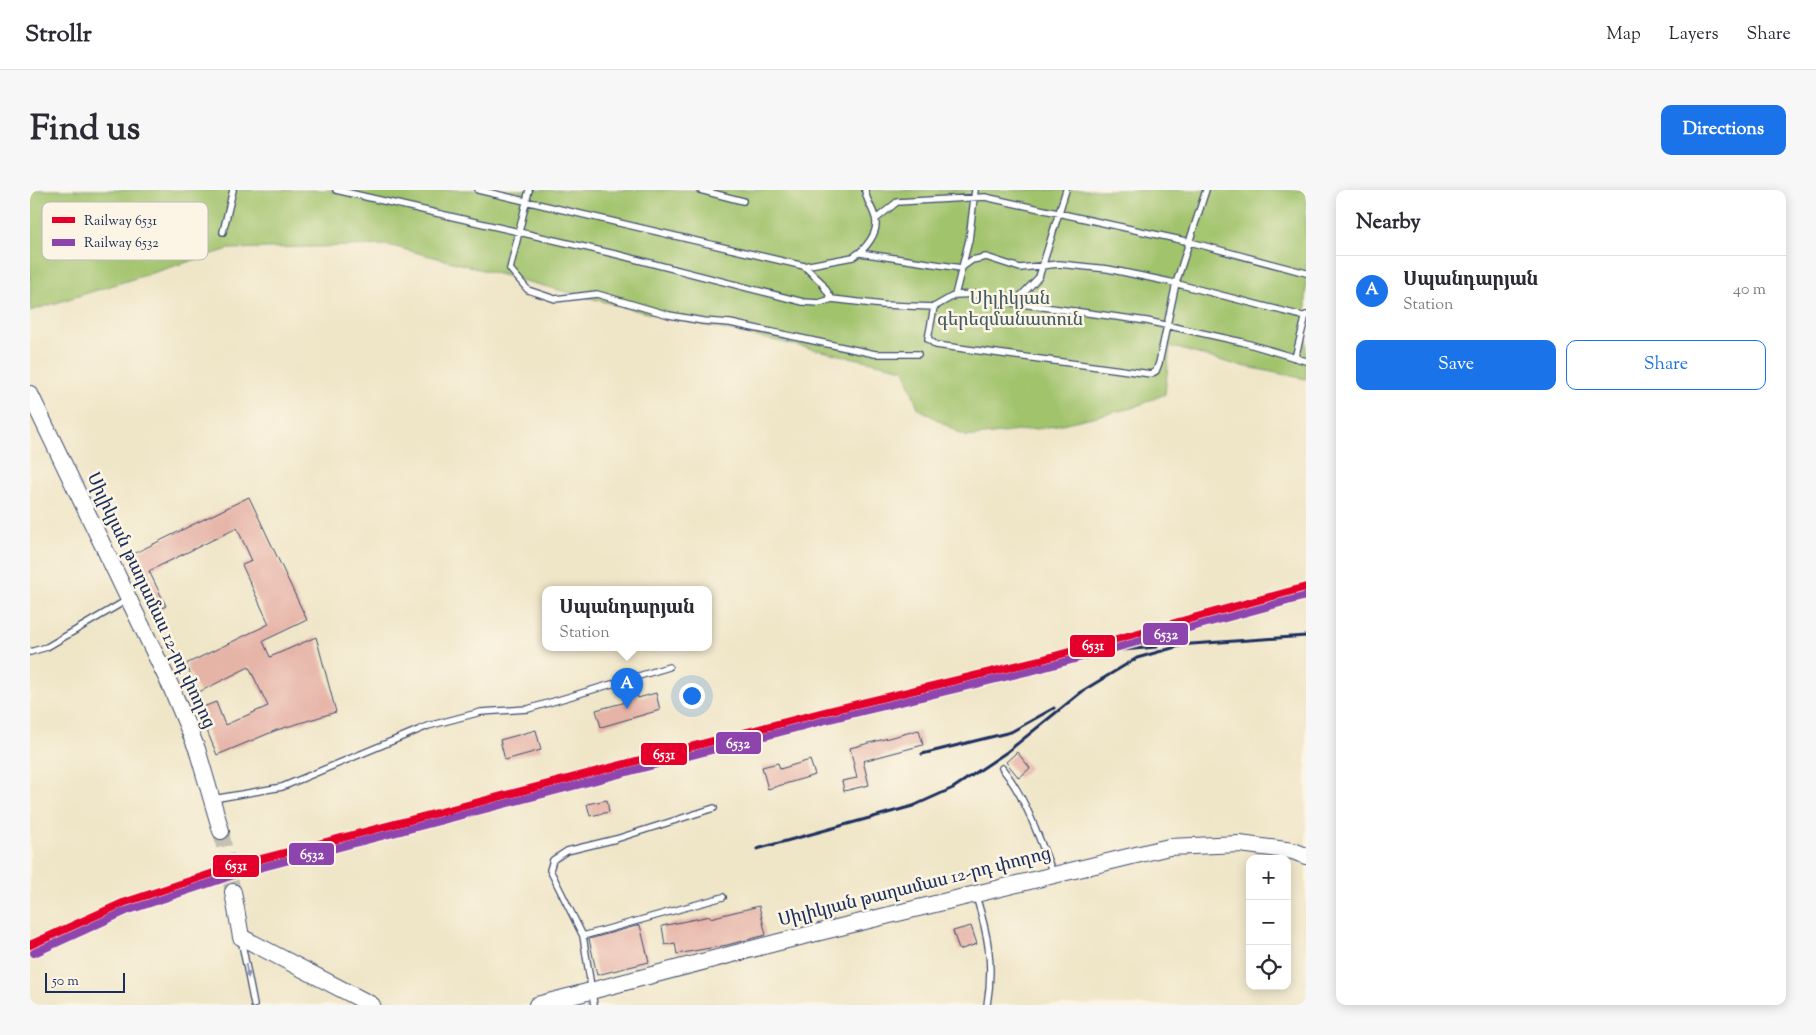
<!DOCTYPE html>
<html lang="en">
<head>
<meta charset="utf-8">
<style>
  :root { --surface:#fff; --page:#f7f7f7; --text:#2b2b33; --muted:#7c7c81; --line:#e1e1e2; --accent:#1a73e8 }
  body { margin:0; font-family:"Sorts Mill Goudy","Noto Serif Armenian",serif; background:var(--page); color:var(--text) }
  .controls { position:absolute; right:15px; bottom:15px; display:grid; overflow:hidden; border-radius:10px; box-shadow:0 2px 12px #0003 }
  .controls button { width:45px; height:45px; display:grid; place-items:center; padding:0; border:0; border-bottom:1px solid var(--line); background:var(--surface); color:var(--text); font:25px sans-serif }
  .scale { position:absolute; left:15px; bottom:12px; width:80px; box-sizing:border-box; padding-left:5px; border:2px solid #1b2f5e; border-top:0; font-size:14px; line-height:18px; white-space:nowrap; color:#1b2f5e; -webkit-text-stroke:4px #fcf5e5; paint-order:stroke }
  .you { position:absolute; left:661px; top:505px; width:18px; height:18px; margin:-12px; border:4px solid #fff; border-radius:50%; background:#1a73e8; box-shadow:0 0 0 8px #1a73e833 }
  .badge { display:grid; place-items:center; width:32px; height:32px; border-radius:50%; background:var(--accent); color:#fff; font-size:16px; font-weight:700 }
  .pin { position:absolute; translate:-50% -41px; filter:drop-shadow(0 1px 2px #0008) }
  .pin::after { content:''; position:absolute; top:26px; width:18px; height:15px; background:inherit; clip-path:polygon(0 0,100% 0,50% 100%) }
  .popup { position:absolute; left:512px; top:396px; width:170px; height:65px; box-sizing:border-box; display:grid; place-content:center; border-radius:10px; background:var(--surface); filter:drop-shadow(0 1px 4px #0005); font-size:16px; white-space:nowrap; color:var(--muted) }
  .popup b { font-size:19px; color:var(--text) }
  .popup::after { content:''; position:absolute; left:50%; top:100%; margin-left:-10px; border:10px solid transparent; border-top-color:var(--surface) }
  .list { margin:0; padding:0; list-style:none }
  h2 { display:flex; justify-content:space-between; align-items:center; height:65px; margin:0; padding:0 20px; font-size:21px }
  h2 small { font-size:16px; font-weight:400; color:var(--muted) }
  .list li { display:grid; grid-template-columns:32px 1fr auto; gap:15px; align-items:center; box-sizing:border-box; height:70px; padding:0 20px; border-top:1px solid var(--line) }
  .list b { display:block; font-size:19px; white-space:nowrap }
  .list p { margin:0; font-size:16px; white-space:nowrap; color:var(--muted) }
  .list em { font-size:16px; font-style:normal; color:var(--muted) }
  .actions { display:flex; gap:10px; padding:15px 20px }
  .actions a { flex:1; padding:11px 0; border:1px solid var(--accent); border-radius:10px; text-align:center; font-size:18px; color:var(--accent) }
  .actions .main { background:var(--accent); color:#fff }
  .icon { flex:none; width:28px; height:28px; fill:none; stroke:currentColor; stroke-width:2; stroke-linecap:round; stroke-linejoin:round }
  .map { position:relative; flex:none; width:1276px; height:815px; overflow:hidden; border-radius:10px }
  header { display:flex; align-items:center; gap:30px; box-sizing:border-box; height:70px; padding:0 25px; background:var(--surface); border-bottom:1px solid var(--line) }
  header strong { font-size:24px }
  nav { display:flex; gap:28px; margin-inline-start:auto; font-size:18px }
  .intro { display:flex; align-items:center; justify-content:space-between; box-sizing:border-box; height:120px; padding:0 30px }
  h1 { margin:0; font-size:35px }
  .button { padding:12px 22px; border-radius:10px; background:var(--accent); color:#fff; font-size:18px; font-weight:700 }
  main { display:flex; gap:30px; padding:0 30px }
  aside { flex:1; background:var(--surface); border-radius:10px; box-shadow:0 2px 12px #0003 }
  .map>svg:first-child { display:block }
  .green { fill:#a1c36c; stroke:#5e7965 }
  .building { fill:#e6b3a7 }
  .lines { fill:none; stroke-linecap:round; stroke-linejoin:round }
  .secondary-tunnel { stroke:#c5c1b2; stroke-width:16; stroke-dasharray:16 8; stroke-linecap:butt }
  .service-casing { stroke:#3b4a6e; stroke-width:8 }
  .secondary-casing { stroke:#3b4a6e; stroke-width:18 }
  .service { stroke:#fff; stroke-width:5.5 }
  .secondary { stroke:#fff; stroke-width:16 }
  .rail { stroke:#1b2f5e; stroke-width:3 }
  .rail-1-casing { stroke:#fcf5e5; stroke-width:11 }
  .rail-2-casing { stroke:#fcf5e5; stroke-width:11 }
  .rail-1 { stroke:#e4002b; stroke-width:8 }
  .rail-2 { stroke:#8e44ad; stroke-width:8 }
  .oneway { fill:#8d97ae }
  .labels { text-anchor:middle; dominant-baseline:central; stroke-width:5; stroke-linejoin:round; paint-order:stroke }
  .park-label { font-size:18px; fill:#435b62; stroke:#fcf5e5 }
  .street-label { font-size:18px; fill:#1b2f5e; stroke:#fcf5e5 }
  .key { fill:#fcf5e5; stroke:#b8babc; stroke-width:1 }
  .key-label { font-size:14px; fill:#1b2f5e }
  .line-badge { stroke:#fcf5e5; stroke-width:2 }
  .badge-label { font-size:14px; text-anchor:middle; font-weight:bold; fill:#fff }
</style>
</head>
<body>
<header>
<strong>Strollr</strong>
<nav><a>Map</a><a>Layers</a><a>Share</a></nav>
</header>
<div class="intro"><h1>Find us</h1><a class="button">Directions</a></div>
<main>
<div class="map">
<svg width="1276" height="815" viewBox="0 0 1276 815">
  <rect width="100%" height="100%" fill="#fcf5e5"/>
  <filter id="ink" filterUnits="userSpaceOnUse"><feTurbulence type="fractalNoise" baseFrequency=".02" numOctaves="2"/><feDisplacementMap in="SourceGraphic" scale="10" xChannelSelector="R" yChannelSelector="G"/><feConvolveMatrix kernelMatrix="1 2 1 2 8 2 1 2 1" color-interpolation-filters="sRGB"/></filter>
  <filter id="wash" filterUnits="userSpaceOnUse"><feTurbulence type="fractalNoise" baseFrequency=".0096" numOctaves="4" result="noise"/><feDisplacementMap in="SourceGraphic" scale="20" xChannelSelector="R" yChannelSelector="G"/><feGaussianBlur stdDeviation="1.12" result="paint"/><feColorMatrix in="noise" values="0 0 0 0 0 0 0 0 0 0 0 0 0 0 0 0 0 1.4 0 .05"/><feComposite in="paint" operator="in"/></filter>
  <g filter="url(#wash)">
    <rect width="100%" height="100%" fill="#efe5c7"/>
    <!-- green -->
    <path class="green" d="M 0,0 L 1276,0 L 1276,189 L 1203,174 L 1140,156 L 1135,204 L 1102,218 L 1014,238 L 936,247 L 888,218 L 874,179 L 609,121 L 358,55 L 199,59 L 0,121 Z"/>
    <g id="blocks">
      <!-- building -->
      <path class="building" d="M 219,307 L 277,430 L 233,451 L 240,467 L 286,447 L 306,522 L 247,540 L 187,565 L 168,519 L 186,512 L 195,535 L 238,516 L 219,477 L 169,502 L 156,474 L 239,434 L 212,375 L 222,371 L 207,338 L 119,381 L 136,416 L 126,421 L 99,366 Z
        M 626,503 L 630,520 L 571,537 L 566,520 L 600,511 L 599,506 L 607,504 L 608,508 Z
        M 506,540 L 511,560 L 475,570 L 470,550 Z
        M 889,540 L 893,555 L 833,571 L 839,595 L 814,601 L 812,591 L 827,588 L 820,558 Z
        M 987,562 L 1000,578 L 989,588 L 976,572 Z
        M 780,570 L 785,585 L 738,599 L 732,577 L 748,573 L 750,579 Z
        M 577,610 L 579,622 L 560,626 L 557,614 Z
        M 729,716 L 736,745 L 697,755 L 647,764 L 645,753 L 635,755 L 632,736 L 680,726 L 680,728 Z
        M 610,735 L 619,772 L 567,785 L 559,749 Z
        M 941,736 L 947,754 L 929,760 L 923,741 Z"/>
    </g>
  </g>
  <g filter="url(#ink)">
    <use href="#blocks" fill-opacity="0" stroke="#3b4a6e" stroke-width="1"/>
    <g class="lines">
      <!-- secondary-tunnel -->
      <path class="secondary-tunnel" d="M 191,641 L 203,702"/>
      <defs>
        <path id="service" d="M 306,0 L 589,65 L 773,112 L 789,113 L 802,109 L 853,115 L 904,117 L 925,105 L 947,104 L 984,113 L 1117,131 L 1212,152 L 1276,171
          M 448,0 L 774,76
          M 499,0 L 480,79 L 498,100 L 525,109 L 567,104 L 639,125 L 673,131 L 700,133 L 845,164 L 888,164
          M 670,0 L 713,11
          M 846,29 L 867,12 L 955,7 L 1160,52 L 1276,83
          M 193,42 L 203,0
          M 830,63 L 931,78 L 942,70 L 956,67 L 990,78 L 1029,74 L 1078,79 L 1140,92 L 1276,127
          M 925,105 L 939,50 L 945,0
          M 802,109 L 791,92 L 774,76 L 823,67 C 835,60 850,42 845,27 C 842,17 836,10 835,0
          M 984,113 L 1009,87 L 1036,0
          M 904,117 L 898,149 L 906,155 L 1121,184 L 1126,181 L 1129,173 L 1146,93 L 1176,0
          M 1265,168 L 1276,125
          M 0,462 L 17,457 L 97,410
          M 972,578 C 997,609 1008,647 1023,683
          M 183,609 L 252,597 L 398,536 L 451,522 L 498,519 L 639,477
          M 946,706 C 958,745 964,774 957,815
          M 553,746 L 520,680 L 523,670 L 537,661 L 586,649 L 684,618
          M 211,749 L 224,815
          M 564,815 L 553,746 L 693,707"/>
        <path id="secondary" d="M 0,204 L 141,497 L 167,559 L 191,641
          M 203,702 L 211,747 L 342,815
          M 507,815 L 749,752 L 1139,657 L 1210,654 L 1263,661 L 1276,666"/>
      </defs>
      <!-- service casing -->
      <use href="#service" class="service-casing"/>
      <!-- secondary casing -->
      <use href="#secondary" class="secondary-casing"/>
      <!-- service -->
      <use href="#service" class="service"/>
      <!-- secondary -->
      <use href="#secondary" class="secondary"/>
      <!-- rail -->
      <path class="rail" d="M 1147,455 L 1276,446
        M 1034,471 L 1081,461 L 1127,457
        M 1049,503 L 1107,468 L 1153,455
        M 892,564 L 981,542 L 1024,518
        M 727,659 L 883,616 L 923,598 L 977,562 L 1054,500"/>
      <defs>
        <path id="rail-1" d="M 0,755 L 93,713 L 208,675 L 794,522 L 1010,470 L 1276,397"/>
        <path id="rail-2" d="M 4,763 L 96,721 L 210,683 L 796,530 L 1012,478 L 1276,406"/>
      </defs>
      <!-- rail-1 casing -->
      <use href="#rail-1" class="rail-1-casing"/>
      <!-- rail-2 casing -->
      <use href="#rail-2" class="rail-2-casing"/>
      <!-- rail-1 -->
      <use href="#rail-1" class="rail-1"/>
      <!-- rail-2 -->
      <use href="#rail-2" class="rail-2"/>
    </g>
    <!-- one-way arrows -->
    <defs><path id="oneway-solid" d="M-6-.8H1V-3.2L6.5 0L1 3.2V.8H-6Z" transform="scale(1.25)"/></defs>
    <use class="oneway" href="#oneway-solid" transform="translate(217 781) rotate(79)"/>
  </g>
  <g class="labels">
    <!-- park labels -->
    <g class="park-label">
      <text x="980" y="110">Սիլիկյան<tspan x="980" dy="21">գերեզմանատուն</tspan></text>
    </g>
    <!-- street labels -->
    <g class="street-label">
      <text transform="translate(120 411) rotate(65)">Սիլիկյան թաղամաս 12-րդ փողոց</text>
      <text transform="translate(885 698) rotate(-14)">Սիլիկյան թաղամաս 12-րդ փողոց</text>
    </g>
  </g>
  <!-- legend -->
  <rect x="12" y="12" width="166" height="58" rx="8" class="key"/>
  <rect x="22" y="27" width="23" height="6" fill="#e4002b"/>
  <rect x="22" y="49" width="23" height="7" fill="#8e44ad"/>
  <g class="key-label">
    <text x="54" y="35">Railway 6531</text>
    <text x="54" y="57">Railway 6532</text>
  </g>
  <g class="line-badge">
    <rect x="1112" y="432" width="47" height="24" rx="5" fill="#8e44ad"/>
    <rect x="1039" y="444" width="47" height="24" rx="5" fill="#e4002b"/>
    <rect x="685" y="541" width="47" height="24" rx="5" fill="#8e44ad"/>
    <rect x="610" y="552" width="48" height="24" rx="5" fill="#e4002b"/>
    <rect x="258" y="652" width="47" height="24" rx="5" fill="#8e44ad"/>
    <rect x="182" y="664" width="48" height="24" rx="5" fill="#e4002b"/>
  </g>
  <g class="badge-label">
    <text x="1136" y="449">6532</text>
    <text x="1063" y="460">6531</text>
    <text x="708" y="558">6532</text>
    <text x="634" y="569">6531</text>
    <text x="282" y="669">6532</text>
    <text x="206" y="680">6531</text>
  </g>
</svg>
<div class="controls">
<button>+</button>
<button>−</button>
<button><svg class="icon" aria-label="locate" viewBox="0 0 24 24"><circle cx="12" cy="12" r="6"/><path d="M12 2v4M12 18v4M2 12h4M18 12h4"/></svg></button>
</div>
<div class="scale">50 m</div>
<div class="you"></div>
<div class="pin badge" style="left:597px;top:519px">A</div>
<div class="popup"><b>Սպանդարյան</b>Station</div>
</div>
<aside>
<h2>Nearby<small></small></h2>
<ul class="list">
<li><span class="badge">A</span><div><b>Սպանդարյան</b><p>Station</p></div><em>40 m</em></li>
</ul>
<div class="actions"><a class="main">Save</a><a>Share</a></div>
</aside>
</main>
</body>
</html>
